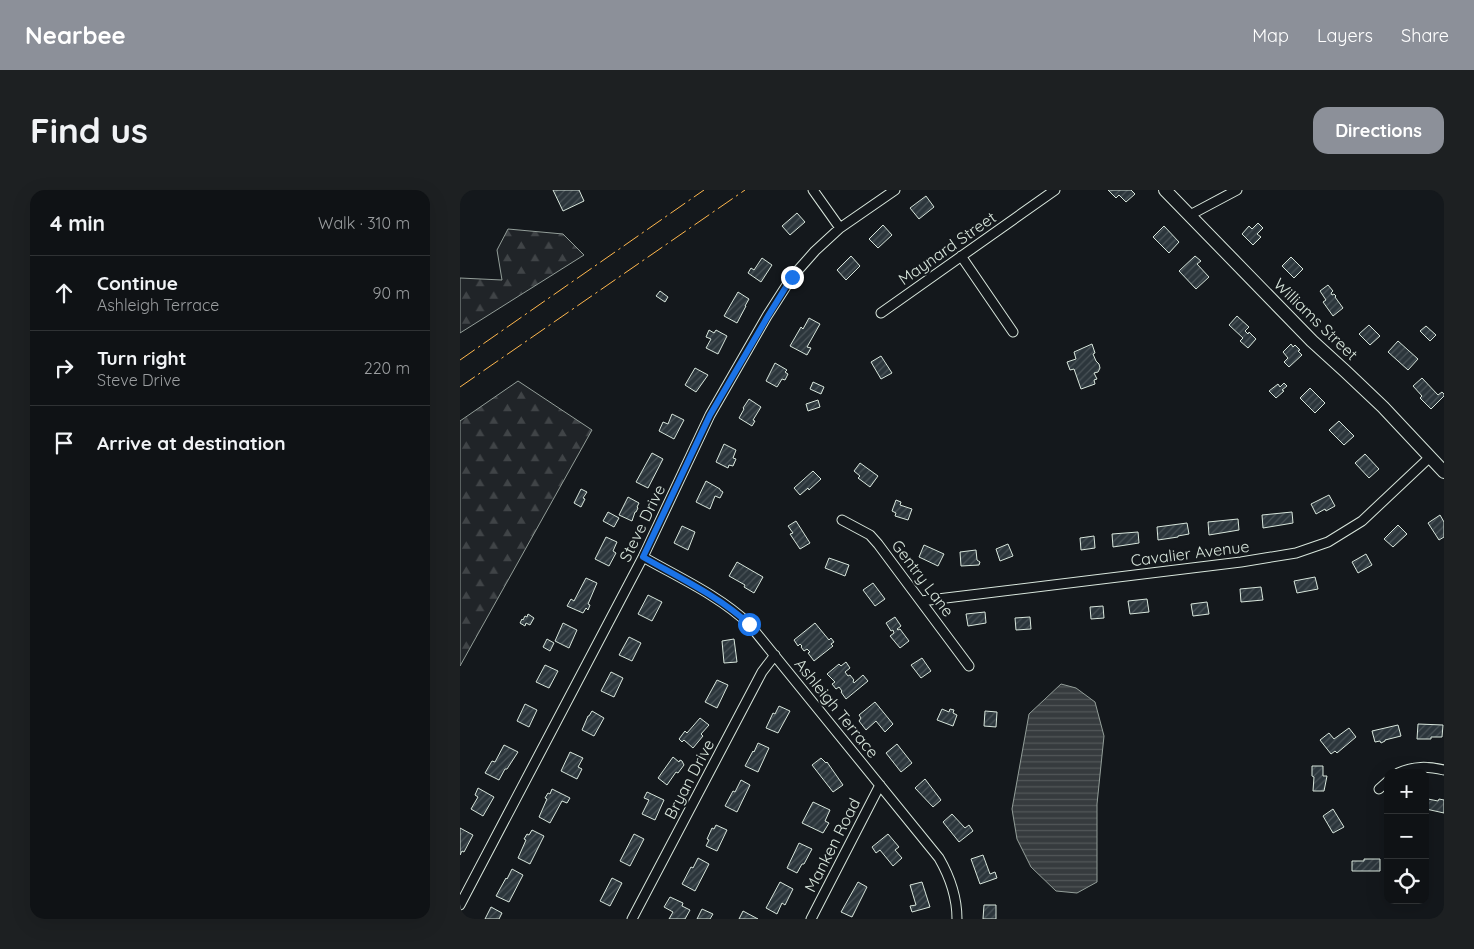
<!DOCTYPE html>
<html lang="en">
<head>
<meta charset="utf-8">
<style>
  :root { --surface:#0f1215; --page:#1d2022; --text:#f1f3f6; --muted:#9b9ea0; --line:#2f3234; --accent:#8c9099 }
  body { margin:0; font-family:Quicksand,sans-serif; background:var(--page); color:var(--text) }
  .controls { position:absolute; right:15px; bottom:15px; display:grid; overflow:hidden; border-radius:10px; box-shadow:0 5px 20px #0002 }
  .controls button { width:45px; height:45px; display:grid; place-items:center; padding:0; border:0; border-bottom:1px solid var(--line); background:var(--surface); color:var(--text); font:25px sans-serif }
  .stop { position:absolute; width:15px; height:15px; margin:-11px; border:4px solid #1a73e8; border-radius:50%; background:#fff }
  .stop.end { background:#1a73e8; border-color:#fff; box-shadow:0 1px 5px #0008 }
  .list { margin:0; padding:0; list-style:none }
  h2 { display:flex; justify-content:space-between; align-items:center; height:65px; margin:0; padding:0 20px; font-size:21px }
  h2 small { font-size:16px; font-weight:400; color:var(--muted) }
  .list li { display:grid; grid-template-columns:32px 1fr auto; gap:15px; align-items:center; box-sizing:border-box; height:75px; padding:0 20px; border-top:1px solid var(--line) }
  .list b { display:block; font-size:19px; white-space:nowrap }
  .list p { margin:0; font-size:16px; white-space:nowrap; color:var(--muted) }
  .list em { font-size:16px; font-style:normal; color:var(--muted) }
  .icon { flex:none; width:28px; height:28px; fill:none; stroke:currentColor; stroke-width:2; stroke-linecap:round; stroke-linejoin:round }
  .map { position:relative; flex:none; width:984px; height:729px; overflow:hidden; border-radius:15px }
  header { display:flex; align-items:center; gap:30px; box-sizing:border-box; height:70px; padding:0 25px; background:var(--accent); color:#fff }
  header strong { font-size:24px }
  nav { display:flex; gap:28px; margin-inline-start:auto; font-size:18px }
  .intro { display:flex; align-items:center; justify-content:space-between; box-sizing:border-box; height:120px; padding:0 30px }
  h1 { margin:0; font-size:35px }
  .button { padding:12px 22px; border-radius:15px; background:var(--accent); color:#fff; font-size:18px; font-weight:700 }
  main { display:flex; gap:30px; padding:0 30px }
  aside { flex:1; background:var(--surface); border-radius:15px; box-shadow:0 5px 20px #0002 }
  .map>svg:first-child { display:block }
  .forest { fill:url(#forest-firs); stroke:#939e99 }
  .water { fill:url(#water-rules); stroke:#939e99 }
  .building { fill:url(#building-hatch); stroke:#d8e6dc }
  .lines { fill:none; stroke-linecap:round; stroke-linejoin:round }
  .street-casing { stroke:#d8e6dc; stroke-width:11 }
  .secondary-casing { stroke:#d8e6dc; stroke-width:14 }
  .street { stroke:#14181c; stroke-width:9 }
  .secondary { stroke:#14181c; stroke-width:12 }
  .power { stroke:#ffb74d; stroke-width:1; stroke-dasharray:18 4 2.5 4; stroke-linecap:butt }
  .route { stroke:#1a73e8; stroke-width:6 }
  .labels { text-anchor:middle; dominant-baseline:central; stroke-width:4; stroke-linejoin:round; paint-order:stroke }
  .street-label { font-size:16px; fill:#d8e6dc; stroke:#14181c }
</style>
</head>
<body>
<header>
<strong>Nearbee</strong>
<nav><a>Map</a><a>Layers</a><a>Share</a></nav>
</header>
<div class="intro"><h1>Find us</h1><a class="button">Directions</a></div>
<main>
<aside>
<h2>4 min<small>Walk · 310 m</small></h2>
<ul class="list">
<li><svg class="icon" aria-label="ahead" viewBox="0 0 24 24"><path d="M12 20V5M6 11l6-6 6 6"/></svg><div><b>Continue</b><p>Ashleigh Terrace</p></div><em>90 m</em></li>
<li><svg class="icon" aria-label="right" viewBox="0 0 24 24"><path d="M7 20v-9h11M14 6l5 5-5 5"/></svg><div><b>Turn right</b><p>Steve Drive</p></div><em>220 m</em></li>
<li><svg class="icon" aria-label="arrive" viewBox="0 0 24 24"><path d="M6 21V4h12l-3 4 3 4H6"/></svg><div><b>Arrive at destination</b></div></li>
</ul>
</aside>
<div class="map">
<svg width="984" height="729" viewBox="0 0 984 729">
  <defs>
    <pattern id="forest-firs" width="22" height="20" patternUnits="userSpaceOnUse" patternTransform="scale(1.25)"><rect width="22" height="20" fill="#202428"/><path d="M5 1l3.5 6h-7zM16 11l3.5 6h-7z" fill="#404447"/></pattern>
    <pattern id="water-rules" width="6" height="5" patternUnits="userSpaceOnUse" patternTransform="scale(1.25)"><rect width="6" height="5" fill="#363b3e"/><path d="M0 2.5h6" fill="none" stroke="#525759"/></pattern>
    <pattern id="building-hatch" width="6" height="6" patternUnits="userSpaceOnUse" patternTransform="scale(1.25)"><rect width="6" height="6" fill="#2c363c"/><path d="M-1 1l2-2M0 6l6-6M5 7l2-2" fill="none" stroke="#4a5358"/></pattern>
  </defs>
  <rect width="100%" height="100%" fill="#14181c"/>
  <!-- forest -->
  <path class="forest" d="M 48,39 L 103,44 L 124,65 L 0,143 L 0,88 L 42,90 L 37,60 Z
    M 58,191 L 132,240 L 0,476 L 0,231 Z"/>
  <!-- water -->
  <path class="water" d="M 601,494 L 616,498 L 635,512 L 644,546 L 637,614 L 637,692 L 617,703 L 596,701 L 571,677 L 557,649 L 552,619 L 569,524 Z"/>
  <!-- building -->
  <path class="building" d="M 93,0 L 119,0 L 124,11 L 103,21 Z
    M 648,0 L 671,0 L 675,4 L 666,12 L 659,5 L 656,8 Z
    M 466,6 L 474,17 L 459,29 L 450,18 Z
    M 337,23 L 345,32 L 330,45 L 322,36 Z
    M 798,33 L 803,38 L 797,44 L 801,47 L 793,55 L 782,44 L 789,36 L 792,39 Z
    M 423,35 L 432,45 L 418,58 L 409,49 Z
    M 704,36 L 719,52 L 709,63 L 693,47 Z
    M 391,66 L 400,76 L 386,90 L 377,80 Z
    M 735,66 L 741,71 L 737,74 L 749,87 L 736,99 L 719,81 Z
    M 831,67 L 843,79 L 834,88 L 822,76 Z
    M 302,68 L 312,75 L 301,92 L 288,83 L 291,78 L 294,80 Z
    M 868,95 L 873,101 L 871,103 L 872,105 L 874,104 L 876,106 L 875,107 L 883,118 L 873,126 L 863,112 L 866,110 L 860,101 Z
    M 200,101 L 208,107 L 205,112 L 196,106 Z
    M 278,102 L 289,109 L 285,116 L 286,116 L 277,133 L 264,126 Z
    M 777,126 L 789,137 L 785,141 L 788,144 L 789,142 L 796,149 L 788,158 L 780,151 L 783,148 L 769,135 Z
    M 349,128 L 360,134 L 347,157 L 351,158 L 347,165 L 330,156 L 341,137 L 343,139 Z
    M 909,135 L 920,146 L 910,155 L 899,144 Z
    M 966,136 L 976,145 L 970,151 L 960,141 Z
    M 249,140 L 254,143 L 256,140 L 267,146 L 258,164 L 246,158 L 251,149 L 246,147 Z
    M 938,151 L 958,169 L 948,180 L 928,162 Z
    M 632,154 L 635,163 L 633,164 L 636,171 L 639,174 L 640,178 L 638,182 L 634,183 L 637,189 L 634,190 L 635,194 L 621,199 L 614,179 L 610,180 L 607,172 L 616,169 L 614,162 Z
    M 831,154 L 833,157 L 835,155 L 840,160 L 838,161 L 842,165 L 829,177 L 824,172 L 828,168 L 823,162 Z
    M 421,166 L 432,183 L 421,189 L 411,172 Z
    M 315,173 L 327,180 L 325,182 L 328,184 L 325,190 L 322,189 L 317,197 L 306,191 Z
    M 235,178 L 248,185 L 236,202 L 225,195 Z
    M 962,188 L 978,205 L 982,202 L 984,204 L 984,206 L 971,219 L 960,208 L 962,206 L 953,196 Z
    M 353,192 L 364,197 L 361,204 L 350,199 Z
    M 824,193 L 827,196 L 822,200 L 824,201 L 816,208 L 809,201 L 818,194 L 820,197 Z
    M 850,198 L 865,213 L 855,223 L 840,208 Z
    M 289,209 L 301,217 L 293,230 L 295,231 L 292,236 L 279,228 L 284,219 L 283,218 Z
    M 358,210 L 360,217 L 348,221 L 346,214 Z
    M 212,224 L 224,230 L 214,249 L 199,241 L 203,232 L 208,234 Z
    M 879,231 L 894,246 L 884,255 L 869,240 Z
    M 264,254 L 276,260 L 273,268 L 276,269 L 273,276 L 269,275 L 268,278 L 256,272 Z
    M 192,263 L 203,269 L 188,298 L 176,292 Z
    M 905,264 L 919,279 L 909,288 L 895,273 Z
    M 400,273 L 418,286 L 410,297 L 398,288 L 400,286 L 394,281 Z
    M 353,281 L 361,289 L 349,300 L 348,298 L 340,305 L 334,298 Z
    M 246,291 L 260,299 L 260,300 L 263,302 L 260,308 L 255,306 L 250,319 L 236,312 Z
    M 121,299 L 127,302 L 123,308 L 125,309 L 121,317 L 114,313 Z
    M 869,305 L 875,316 L 866,321 L 865,319 L 856,324 L 851,314 Z
    M 168,307 L 179,313 L 177,317 L 178,318 L 176,322 L 175,322 L 172,331 L 159,325 Z
    M 436,310 L 441,312 L 440,315 L 452,319 L 448,330 L 435,326 L 436,323 L 432,321 Z
    M 148,322 L 159,328 L 154,337 L 143,331 Z
    M 832,322 L 833,333 L 803,338 L 802,325 Z
    M 980,325 L 984,332 L 984,347 L 979,350 L 968,333 Z
    M 778,329 L 779,340 L 749,345 L 748,332 Z
    M 336,331 L 350,353 L 340,359 L 330,344 L 333,343 L 328,336 Z
    M 727,333 L 729,344 L 718,346 L 718,347 L 698,350 L 697,337 Z
    M 938,335 L 947,344 L 933,357 L 924,349 Z
    M 222,336 L 235,342 L 228,360 L 214,353 Z
    M 678,342 L 679,353 L 653,357 L 652,344 Z
    M 634,346 L 635,358 L 621,360 L 620,348 Z
    M 146,347 L 157,352 L 153,361 L 156,363 L 149,376 L 135,369 Z
    M 548,354 L 553,366 L 540,371 L 536,359 Z
    M 464,355 L 484,364 L 478,376 L 459,367 Z
    M 516,360 L 517,370 L 520,372 L 519,375 L 501,376 L 500,362 Z
    M 906,364 L 912,375 L 898,383 L 892,372 Z
    M 369,368 L 389,375 L 385,386 L 365,378 Z
    M 277,372 L 303,387 L 294,403 L 284,397 L 285,395 L 269,386 Z
    M 855,387 L 858,399 L 837,403 L 834,391 Z
    M 126,388 L 137,393 L 128,414 L 130,415 L 128,420 L 126,418 L 123,423 L 107,416 L 111,409 L 114,411 Z
    M 413,393 L 425,409 L 415,416 L 403,400 Z
    M 801,397 L 803,410 L 781,412 L 780,399 Z
    M 188,405 L 202,412 L 192,431 L 178,424 Z
    M 687,409 L 689,422 L 670,424 L 668,411 Z
    M 747,412 L 749,424 L 733,426 L 731,414 Z
    M 643,416 L 644,428 L 631,429 L 630,417 Z
    M 525,422 L 526,433 L 508,436 L 506,424 Z
    M 68,424 L 74,428 L 70,435 L 66,433 L 65,436 L 60,433 L 62,429 L 63,430 L 65,426 L 67,427 Z
    M 435,427 L 441,436 L 437,439 L 438,440 L 440,439 L 449,451 L 440,458 L 430,446 L 434,443 L 433,440 L 431,441 L 426,433 Z
    M 570,427 L 571,439 L 556,440 L 555,428 Z
    M 103,433 L 117,440 L 109,458 L 95,451 Z
    M 355,433 L 369,450 L 371,448 L 374,452 L 371,454 L 373,456 L 354,471 L 348,463 L 350,462 L 347,459 L 344,461 L 341,457 L 342,456 L 340,454 L 338,456 L 334,450 Z
    M 169,447 L 181,453 L 172,471 L 159,465 Z
    M 87,449 L 94,453 L 90,461 L 83,457 Z
    M 274,449 L 277,472 L 264,473 L 262,451 Z
    M 462,468 L 471,481 L 461,488 L 451,475 Z
    M 386,472 L 390,478 L 385,482 L 388,486 L 390,485 L 394,490 L 393,491 L 394,493 L 403,485 L 408,491 L 386,509 L 381,502 L 382,501 L 379,497 L 376,499 L 372,494 L 375,492 L 367,484 L 379,474 L 381,476 Z
    M 85,475 L 98,481 L 89,498 L 76,492 Z
    M 151,482 L 163,488 L 154,507 L 141,501 Z
    M 257,490 L 268,495 L 257,518 L 245,512 Z
    M 415,512 L 433,534 L 425,542 L 416,531 L 406,540 L 399,531 L 401,528 L 399,525 Z
    M 65,514 L 77,520 L 69,537 L 57,531 Z
    M 319,516 L 330,521 L 318,543 L 306,538 L 313,523 L 315,524 Z
    M 482,519 L 489,522 L 490,519 L 494,520 L 493,523 L 497,525 L 493,536 L 477,530 Z
    M 132,521 L 144,528 L 134,546 L 122,540 L 128,526 L 129,526 Z
    M 525,521 L 537,522 L 536,537 L 524,536 Z
    M 240,528 L 249,535 L 241,544 L 243,546 L 233,558 L 224,550 L 222,552 L 219,549 L 225,541 L 227,543 Z
    M 958,534 L 983,535 L 982,547 L 971,547 L 971,549 L 957,549 Z
    M 938,535 L 941,546 L 925,550 L 925,551 L 921,553 L 920,551 L 915,552 L 912,541 Z
    M 889,538 L 896,547 L 877,563 L 875,561 L 871,564 L 860,550 L 869,543 L 874,549 Z
    M 298,553 L 309,558 L 298,582 L 285,576 L 293,561 L 294,562 Z
    M 437,554 L 452,573 L 441,582 L 426,563 Z
    M 44,555 L 58,562 L 47,579 L 45,579 L 39,590 L 25,583 L 32,571 L 35,572 Z
    M 110,562 L 123,568 L 118,577 L 122,579 L 117,589 L 101,581 Z
    M 213,567 L 219,572 L 220,570 L 222,571 L 224,575 L 218,583 L 216,582 L 207,595 L 198,588 Z
    M 361,568 L 366,573 L 367,572 L 383,595 L 373,602 L 352,575 Z
    M 852,576 L 863,576 L 863,586 L 867,586 L 864,601 L 853,601 L 854,587 L 852,586 Z
    M 465,589 L 481,610 L 473,617 L 455,598 Z
    M 281,590 L 290,595 L 277,622 L 265,616 L 273,601 L 275,602 Z
    M 18,598 L 34,607 L 23,626 L 11,619 L 18,607 L 15,605 Z
    M 92,599 L 110,608 L 107,613 L 102,611 L 90,633 L 79,627 L 87,609 L 85,608 L 88,603 L 90,604 Z
    M 187,602 L 204,610 L 195,630 L 182,624 L 189,610 L 184,608 Z
    M 968,609 L 978,611 L 979,609 L 984,610 L 984,623 L 966,619 Z
    M 353,612 L 370,620 L 365,631 L 369,633 L 363,643 L 342,633 Z
    M 873,619 L 884,637 L 873,643 L 863,626 Z
    M 492,624 L 505,638 L 509,635 L 513,641 L 499,652 L 483,632 Z
    M 256,635 L 267,640 L 257,661 L 246,656 L 249,650 L 247,649 L 252,638 L 254,639 Z
    M 0,638 L 13,645 L 4,662 L 2,661 L 0,665 Z
    M 72,640 L 84,646 L 70,674 L 58,668 L 66,650 L 64,649 L 67,644 L 69,645 Z
    M 174,644 L 184,649 L 170,676 L 160,671 Z
    M 428,644 L 439,657 L 435,660 L 442,668 L 433,676 L 420,660 L 416,663 L 412,657 Z
    M 339,653 L 352,659 L 344,674 L 342,674 L 337,683 L 327,678 Z
    M 523,665 L 530,684 L 535,682 L 537,688 L 520,694 L 511,669 Z
    M 238,668 L 249,674 L 235,701 L 222,694 L 231,677 L 233,678 Z
    M 904,669 L 920,669 L 920,681 L 892,681 L 892,671 L 904,671 Z
    M 52,679 L 63,685 L 49,712 L 36,706 L 46,688 L 47,689 Z
    M 152,688 L 162,693 L 150,716 L 140,711 Z
    M 320,692 L 333,699 L 325,715 L 322,713 L 317,724 L 306,718 Z
    M 398,692 L 407,697 L 392,727 L 381,722 Z
    M 462,692 L 470,717 L 452,722 L 450,716 L 456,715 L 450,695 Z
    M 210,707 L 223,713 L 222,716 L 230,720 L 225,729 L 209,729 L 213,722 L 204,717 Z
    M 524,715 L 536,715 L 536,729 L 523,729 Z
    M 31,717 L 42,723 L 39,729 L 25,729 Z
    M 242,719 L 253,724 L 250,729 L 237,729 Z
    M 283,721 L 298,729 L 279,729 Z"/>
  <g class="lines">
    <defs>
      <path id="street" d="M 353,0 L 380,38
        M 730,25 L 777,0
        M 501,66 L 553,142
        M 421,123 L 595,0
        M 382,330 L 410,345 L 418,354 L 509,476
        M 183,367 C 218,387 260,406 289,434 L 479,668 C 490,687 497,707 497,729
        M 461,411 L 781,372 L 836,363 L 868,352 L 902,331 L 970,267
        M 938,583 C 954,576 967,576 984,580
        M 919,599 L 928,591
        M 0,715 L 183,367 L 250,225 L 307,126 L 332,87 L 355,61 L 380,38 L 435,0
        M 172,729 L 302,482 L 315,465
        M 351,729 L 420,595"/>
      <path id="secondary" d="M 705,0 L 852,151 L 885,181 L 923,217 L 984,282"/>
    </defs>
    <!-- street casing -->
    <use href="#street" class="street-casing"/>
    <!-- secondary casing -->
    <use href="#secondary" class="secondary-casing"/>
    <!-- street -->
    <use href="#street" class="street"/>
    <!-- secondary -->
    <use href="#secondary" class="secondary"/>
    <!-- power -->
    <path class="power" d="M 0,170 L 244,0
      M 0,197 L 285,0"/>
  </g>
  <g class="lines">
    <!-- route -->
    <path class="route" d="M 289,434 C 260,407 218,387 183,367 L 250,225 L 308,126 L 332,87"/>
  </g>
  <g class="labels">
    <!-- street labels -->
    <g class="street-label">
      <text transform="translate(487 58) rotate(-35)">Maynard Street</text>
      <text transform="translate(856 129) rotate(44)">Williams Street</text>
      <text transform="translate(182 333) rotate(-64)">Steve Drive</text>
      <text transform="translate(730 363) rotate(-7)">Cavalier Avenue</text>
      <text transform="translate(463 388) rotate(53)">Gentry Lane</text>
      <text transform="translate(377 518) rotate(51)">Ashleigh Terrace</text>
      <text transform="translate(229 589) rotate(-62)">Bryan Drive</text>
      <text transform="translate(372 655) rotate(-63)">Manken Road</text>
    </g>
  </g>
</svg>
<div class="controls">
<button>+</button>
<button>−</button>
<button><svg class="icon" aria-label="locate" viewBox="0 0 24 24"><circle cx="12" cy="12" r="6"/><path d="M12 2v4M12 18v4M2 12h4M18 12h4"/></svg></button>
</div>
<div class="stop" style="left:289px;top:434px"></div>
<div class="stop end" style="left:332px;top:87px"></div>
</div>
</main>
</body>
</html>
